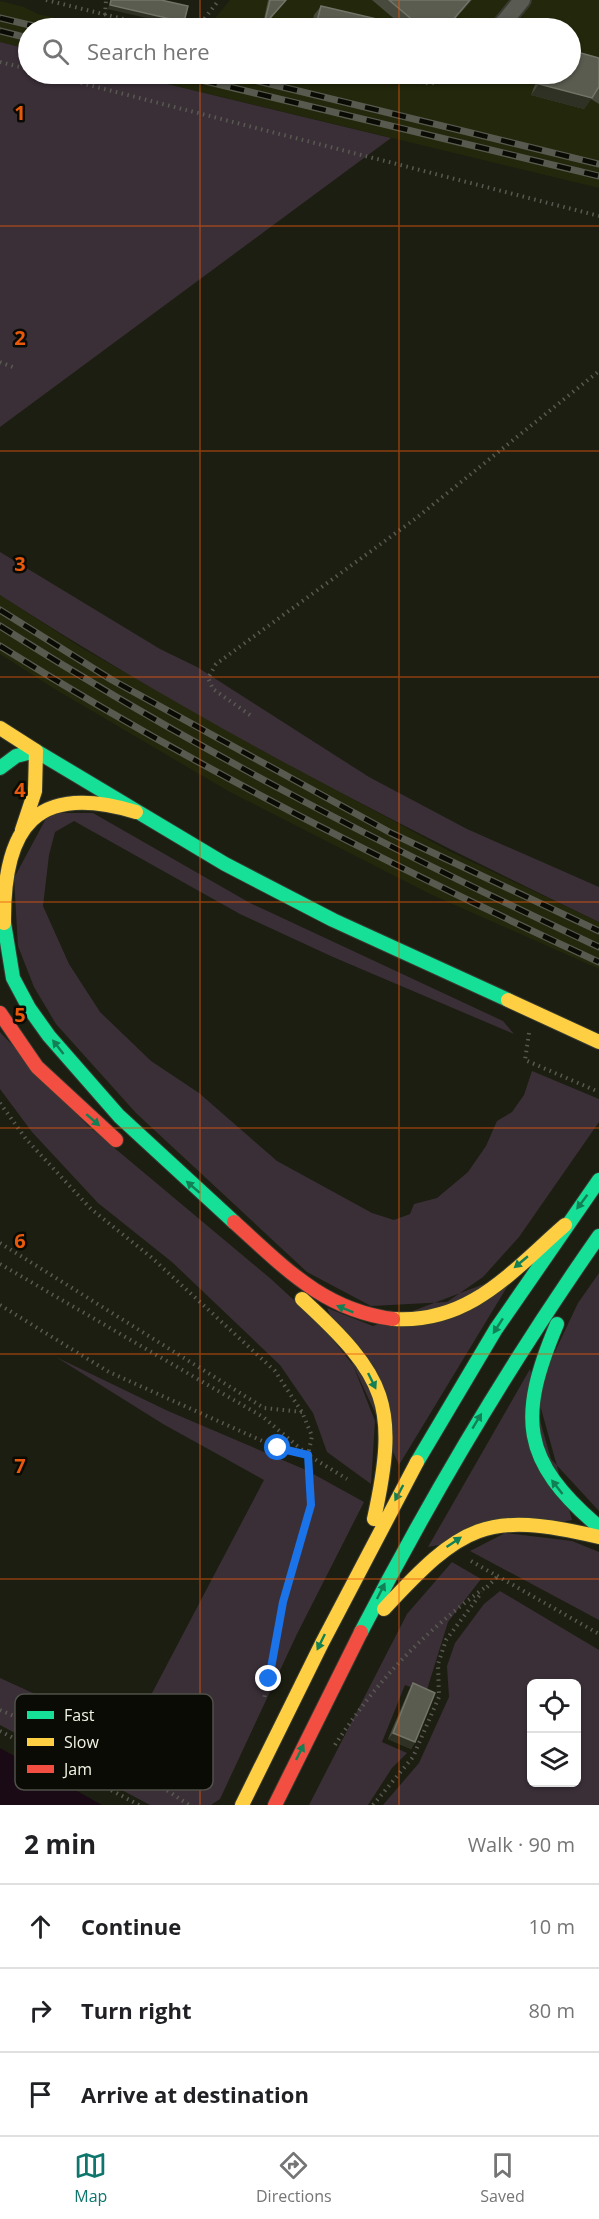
<!DOCTYPE html>
<html lang="en">
<head>
<meta charset="utf-8">
<style>
  :root { --surface:#fff; --page:#f6f6f6; --text:#202124; --muted:#757577; --line:#e0e0e0; --accent:#0f766e }
  body { margin:0; font-family:"Open Sans",sans-serif; background:var(--page); color:var(--text) }
  .controls { position:absolute; right:18px; bottom:18px; display:grid; overflow:hidden; border-radius:9px; box-shadow:0 2px 4px #0004 }
  .controls button { width:54px; height:54px; display:grid; place-items:center; padding:0; border:0; border-bottom:2px solid var(--line); background:var(--surface); color:var(--text); font:30px sans-serif }
  .stop { position:absolute; width:18px; height:18px; margin:-14px; border:4px solid #1a73e8; border-radius:50%; background:#fff }
  .stop.end { background:#1a73e8; border-color:#fff; box-shadow:0 2px 6px #0008 }
  .list { margin:0; padding:0; list-style:none }
  h2 { display:flex; justify-content:space-between; align-items:center; height:78px; margin:0; padding:0 24px; font-size:26px }
  h2 small { font-size:20px; font-weight:400; color:var(--muted) }
  .list li { display:grid; grid-template-columns:39px 1fr auto; gap:18px; align-items:center; box-sizing:border-box; height:84px; padding:0 24px; border-top:2px solid var(--line) }
  .list b { display:block; font-size:22px; white-space:nowrap }
  .list em { font-size:20px; font-style:normal; color:var(--muted) }
  .icon { flex:none; width:33px; height:33px; fill:none; stroke:currentColor; stroke-width:2; stroke-linecap:round; stroke-linejoin:round }
  .map { position:relative; flex:none; width:599px; height:1805px; overflow:hidden }
  .search { position:absolute; background:var(--surface); box-shadow:0 2px 4px #0004; left:18px; right:18px; top:18px; height:66px; display:flex; align-items:center; gap:15px; box-sizing:border-box; padding:0 21px; border-radius:33px; color:var(--muted); font-size:22px }
  .sheet { height:330px; background:var(--surface) }
  nav { display:flex; justify-content:space-around; align-items:center; box-sizing:border-box; height:84px; border-top:2px solid var(--line); background:var(--surface); font-size:16px; color:var(--muted) }
  nav a { display:grid; justify-items:center; gap:3px }
  nav .on { color:var(--accent) }
  .map>svg:first-child { display:block }
  .built { fill:#23270b }
  .green { fill:#3a2f37; fill-rule:evenodd }
  .water { fill:#190a16 }
  .lines { fill:none; stroke-linecap:round; stroke-linejoin:round }
  .street-casing { stroke:#383b31; stroke-width:20 }
  .fast-casing { stroke:#383b31; stroke-width:16 }
  .slow-casing { stroke:#383b31; stroke-width:16 }
  .jam-casing { stroke:#383b31; stroke-width:16 }
  .path { stroke:#585a51; stroke-width:4; stroke-dasharray:1.5 4.5; stroke-linecap:butt }
  .street { stroke:#595b52; stroke-width:16 }
  .fast { stroke:#16e098; stroke-width:14 }
  .slow { stroke:#ffcf43; stroke-width:14 }
  .jam { stroke:#f24e42; stroke-width:14 }
  .rail-casing { stroke:#585a4f; stroke-width:7 }
  .rail { stroke:#0a0b04; stroke-width:4.5; stroke-dasharray:14; stroke-linecap:butt }
  .wall { fill:#484a3e }
  .shaded-wall { fill:#2f3124 }
  .building { fill:#5a5c50; stroke:#727467; stroke-width:1.5 }
  .oneway { fill:#118055 }
  .route { stroke:#1a73e8; stroke-width:8 }
  .grid { fill:none; stroke:#e8590c; stroke-width:1.5; stroke-opacity:0.55 }
  .key { fill:#0a0b04; stroke:#4f5148; stroke-width:1.5 }
  .key-label { font-size:16px; fill:#f1f4e5 }
  .grid-label { font-size:20px; text-anchor:middle; font-weight:bold; fill:#e8590c; stroke:#0a0b04; stroke-width:5; stroke-linejoin:round; paint-order:stroke }
</style>
</head>
<body>
<div class="map">
<svg width="599" height="1805" viewBox="0 0 599 1805">
  <rect width="100%" height="100%" fill="#1c1e11"/>
  <!-- built -->
  <path class="built" d="M 230,0 L 599,0 L 599,188 L 126,74 L 570,74 L 570,28 L 207,28 Z
    M 0,1 L 24,7 L 38,14 L 99,28 L 28,28 L 28,49 L 0,42 Z
    M 0,595 L 82,648 L 258,748 L 451,852 L 599,922 L 599,969 L 430,894 L 228,791 L 53,688 L 0,654 Z"/>
  <!-- green -->
  <path class="green" d="M 0,42 L 28,49 L 28,74 L 126,74 L 391,138 L 0,427 Z
    M 0,552 L 160,649 L 197,667 L 369,777 L 467,829 L 599,887 L 599,922 C 394,824 191,718 0,595 Z
    M 49,813 L 93,813 L 250,903 L 503,1021 L 514,1034 L 333,957 L 240,914 L 74,821 L 55,832 L 49,855 L 43,906 L 69,964 L 100,1012 L 151,1061 L 199,1093 L 277,1161 L 372,1213 L 394,1220 L 410,1214 L 414,1204 L 437,1198 L 468,1172 L 486,1146 L 497,1121 L 512,1112 L 524,1095 L 532,1071 L 599,1099 L 599,1122 L 519,1237 L 483,1277 L 447,1302 L 371,1306 L 307,1272 L 136,1113 L 56,1024 L 34,987 L 18,946 L 14,878 Z
    M 0,1032 L 87,1125 L 271,1279 L 322,1326 L 353,1365 L 375,1421 L 371,1484 L 327,1452 L 313,1413 L 280,1365 L 172,1262 L 98,1203 L 32,1132 L 0,1089 Z
    M 516,1272 L 399,1465 L 327,1308 L 373,1326 Z
    M 599,1273 L 599,1511 L 551,1459 L 537,1410 L 549,1364 L 578,1303 Z
    M 56,1357 L 168,1411 L 306,1470 L 364,1502 L 296,1636 L 220,1799 L 211,1805 L 150,1805 L 0,1725 L 0,1678 L 129,1737 L 264,1480 L 163,1424 Z
    M 530,1369 L 572,1520 L 428,1547 Z
    M 505,1533 L 572,1541 L 599,1552 L 599,1620 L 470,1551 Z
    M 452,1562 L 481,1579 L 448,1622 L 426,1693 L 405,1685 L 382,1742 L 407,1753 L 392,1768 L 368,1805 L 309,1805 L 407,1614 Z
    M 500,1591 L 599,1650 L 599,1805 L 383,1805 L 419,1763 L 449,1697 L 447,1666 L 455,1643 L 484,1604 ZM 532,1684 L 576,1684 L 576,1782 L 532,1782 Z"/>
  <!-- water -->
  <path class="water" d="M 0,1748 L 102,1805 L 0,1805 Z"/>
  <g class="lines">
    <defs>
      <path id="street" d="M 499,28 L 522,0"/>
      <path id="fast" d="M 36,751 L 225,864 L 333,920 L 508,1000
        M 0,768 L 16,756 L 36,751
        M 4,923 L 13,978 L 29,1008 L 49,1036 L 119,1116 L 234,1222
        M 557,1324 C 518,1417 520,1460 599,1527
        M 417,1462 L 496,1329 L 599,1180
        M 361,1632 C 432,1495 510,1363 599,1236"/>
      <path id="slow" d="M 0,728 L 36,751 L 35,791 L 22,830
        M 4,923 C 3,826 36,782 136,812
        M 508,1000 L 599,1042
        M 302,1299 C 387,1377 399,1405 374,1519
        M 393,1319 C 470,1324 512,1271 565,1225
        M 384,1609 C 462,1525 485,1510 599,1537
        M 242,1805 L 322,1643 L 417,1462"/>
      <path id="jam" d="M 0,1013 L 37,1067 L 116,1140
        M 234,1222 C 284,1267 323,1310 393,1319
        M 275,1805 L 361,1632"/>
    </defs>
    <!-- street casing -->
    <use href="#street" class="street-casing"/>
    <!-- fast casing -->
    <use href="#fast" class="fast-casing"/>
    <!-- slow casing -->
    <use href="#slow" class="slow-casing"/>
    <!-- jam casing -->
    <use href="#jam" class="jam-casing"/>
    <!-- path -->
    <path class="path" d="M 46,0 L 160,28
      M 105,15 L 106,0
      M 197,28 L 219,0
      M 0,62 L 28,69
      M 46,74 L 599,216
      M 379,74 L 431,84 L 451,74
      M 0,362 L 15,368
      M 250,715 L 213,689 L 208,678 L 216,664 L 415,519 L 599,371
      M 529,1033 L 525,1060 L 599,1092
      M 0,1103 L 26,1139 L 91,1209 L 151,1257 L 275,1371 L 302,1412 L 312,1436 L 308,1455 L 311,1505 L 283,1602 L 264,1699
      M 0,1243 L 264,1408 L 302,1412
      M 0,1264 L 263,1417 L 308,1455 L 347,1479
      M 0,1305 L 109,1372 L 278,1448 L 307,1454
      M 471,1561 L 599,1634
      M 487,1587 L 497,1577
      M 0,1710 L 135,1769 L 189,1805
      M 0,1731 L 139,1805
      M 335,1745 C 378,1679 423,1633 487,1586
      M 373,1805 L 413,1757 L 439,1697 L 438,1664 L 446,1640 L 482,1592"/>
    <!-- street -->
    <use href="#street" class="street"/>
    <!-- fast -->
    <use href="#fast" class="fast"/>
    <!-- slow -->
    <use href="#slow" class="slow"/>
    <!-- jam -->
    <use href="#jam" class="jam"/>
    <defs>
      <path id="rail" d="M 0,18 L 42,28
        M 0,31 L 28,38
        M 176,74 L 599,176
        M 229,74 L 599,164
        M 0,610 L 112,680 L 391,833 L 599,931
        M 0,626 C 194,749 391,850 599,947
        M 0,646 C 192,766 394,867 599,962"/>
    </defs>
    <!-- rail casing -->
    <use href="#rail" class="rail-casing"/>
    <!-- rail -->
    <use href="#rail" class="rail"/>
  </g>
  <!-- wall -->
  <path class="wall" d="M 266,0 L 287,0 L 262,28 L 268,0 Z
    M 372,0 L 472,0 L 447,28 L 405,28 Z
    M 321,6 L 393,28 L 311,28 L 314,15 Z
    M 599,58 L 599,104 L 591,99 L 584,109 L 531,95 L 539,74 L 570,74 Z
    M 413,1683 L 415,1742 L 411,1749 L 388,1739 L 409,1690 Z"/>
  <!-- shaded-wall -->
  <path class="shaded-wall" d="M 470,0 L 472,0 L 447,28 L 446,28 Z
    M 110,5 L 184,22 L 182,26 L 107,9 Z
    M 539,84 L 592,98 L 584,109 L 531,95 Z
    M 393,1733 L 415,1742 L 411,1749 L 388,1739 Z"/>
  <!-- building -->
  <path class="building" d="M 111,0 L 161,0 L 188,6 L 184,22 L 110,5 Z
    M 270,0 L 286,0 L 264,25 Z
    M 389,0 L 470,0 L 446,28 L 422,28 Z
    M 321,6 L 394,23 L 393,28 L 315,28 Z
    M 570,50 L 599,58 L 599,88 L 598,88 L 592,98 L 539,84 L 543,74 L 570,74 Z
    M 413,1683 L 435,1693 L 415,1742 L 393,1733 Z"/>
  <!-- one-way arrows -->
  <defs><path id="oneway-solid" d="M-6-.8H1V-3.2L6.5 0L1 3.2V.8H-6Z" transform="scale(1.5)"/></defs>
  <g class="oneway">
    <use href="#oneway-solid" transform="translate(58 1047) rotate(-128)"/>
    <use href="#oneway-solid" transform="translate(93 1120) rotate(41)"/>
    <use href="#oneway-solid" transform="translate(193 1187) rotate(-139)"/>
    <use href="#oneway-solid" transform="translate(582 1202) rotate(127)"/>
    <use href="#oneway-solid" transform="translate(521 1262) rotate(140)"/>
    <use href="#oneway-solid" transform="translate(345 1309) rotate(-158)"/>
    <use href="#oneway-solid" transform="translate(498 1326) rotate(123)"/>
    <use href="#oneway-solid" transform="translate(372 1381) rotate(64)"/>
    <use href="#oneway-solid" transform="translate(477 1421) rotate(-59)"/>
    <use href="#oneway-solid" transform="translate(557 1487) rotate(-128)"/>
    <use href="#oneway-solid" transform="translate(399 1493) rotate(118)"/>
    <use href="#oneway-solid" transform="translate(454 1542) rotate(-34)"/>
    <use href="#oneway-solid" transform="translate(381 1591) rotate(-63)"/>
    <use href="#oneway-solid" transform="translate(321 1642) rotate(116)"/>
    <use href="#oneway-solid" transform="translate(300 1752) rotate(-64)"/>
  </g>
  <g class="lines">
    <!-- route -->
    <path class="route" d="M 269,1679 L 283,1602 L 311,1505 L 308,1455 L 278,1448"/>
  </g>
  <!-- grid -->
  <path class="grid" d="M 200,0 L 200,28M 399,0 L 399,28M 200,74 L 200,1805M 399,74 L 399,1805M 0,226 L 599,226M 0,451 L 599,451M 0,677 L 599,677M 0,902 L 599,902M 0,1128 L 599,1128M 0,1354 L 599,1354M 0,1579 L 599,1579"/>
  <!-- legend -->
  <rect x="15" y="1694" width="198" height="96" rx="9" class="key"/>
  <rect x="27" y="1711" width="27" height="8" fill="#16e098"/>
  <rect x="27" y="1738" width="27" height="8" fill="#ffcf43"/>
  <rect x="27" y="1765" width="27" height="8" fill="#f24e42"/>
  <g class="key-label">
    <text x="64" y="1721">Fast</text>
    <text x="64" y="1748">Slow</text>
    <text x="64" y="1775">Jam</text>
  </g>
  <g class="grid-label">
    <text x="20" y="120">1</text>
    <text x="20" y="345">2</text>
    <text x="20" y="571">3</text>
    <text x="20" y="797">4</text>
    <text x="20" y="1022">5</text>
    <text x="20" y="1248">6</text>
    <text x="20" y="1473">7</text>
  </g>
</svg>
<div class="controls">
<button><svg class="icon" aria-label="locate" viewBox="0 0 24 24"><circle cx="12" cy="12" r="6"/><path d="M12 2v4M12 18v4M2 12h4M18 12h4"/></svg></button>
<button><svg class="icon" aria-label="layers" viewBox="0 0 24 24"><path d="M12 4l9 5-9 5-9-5zM3 14l9 5 9-5"/></svg></button>
</div>
<div class="stop" style="left:278px;top:1448px"></div>
<div class="stop end" style="left:269px;top:1679px"></div>
<div class="search"><svg class="icon" aria-label="search" viewBox="0 0 24 24"><circle cx="10" cy="10" r="6"/><path d="M15 15l6 6"/></svg>Search here</div>
</div>
<section class="sheet">
<h2>2 min<small>Walk · 90 m</small></h2>
<ul class="list">
<li><svg class="icon" aria-label="ahead" viewBox="0 0 24 24"><path d="M12 20V5M6 11l6-6 6 6"/></svg><div><b>Continue</b></div><em>10 m</em></li>
<li><svg class="icon" aria-label="right" viewBox="0 0 24 24"><path d="M7 20v-9h11M14 6l5 5-5 5"/></svg><div><b>Turn right</b></div><em>80 m</em></li>
<li><svg class="icon" aria-label="arrive" viewBox="0 0 24 24"><path d="M6 21V4h12l-3 4 3 4H6"/></svg><div><b>Arrive at destination</b></div></li>
</ul>
</section>
<nav>
<a class="on"><svg class="icon" aria-label="map" viewBox="0 0 24 24"><path d="M3 6l6-2 6 2 6-2v14l-6 2-6-2-6 2zM9 4v14M15 6v14"/></svg>Map</a>
<a><svg class="icon" aria-label="directions" viewBox="0 0 24 24"><path d="M12 3l9 9-9 9-9-9zM9 14v-3h6M13 9l2 2-2 2"/></svg>Directions</a>
<a><svg class="icon" aria-label="saved" viewBox="0 0 24 24"><path d="M7 4h10v16l-5-4-5 4z"/></svg>Saved</a>
</nav>
</body>
</html>
